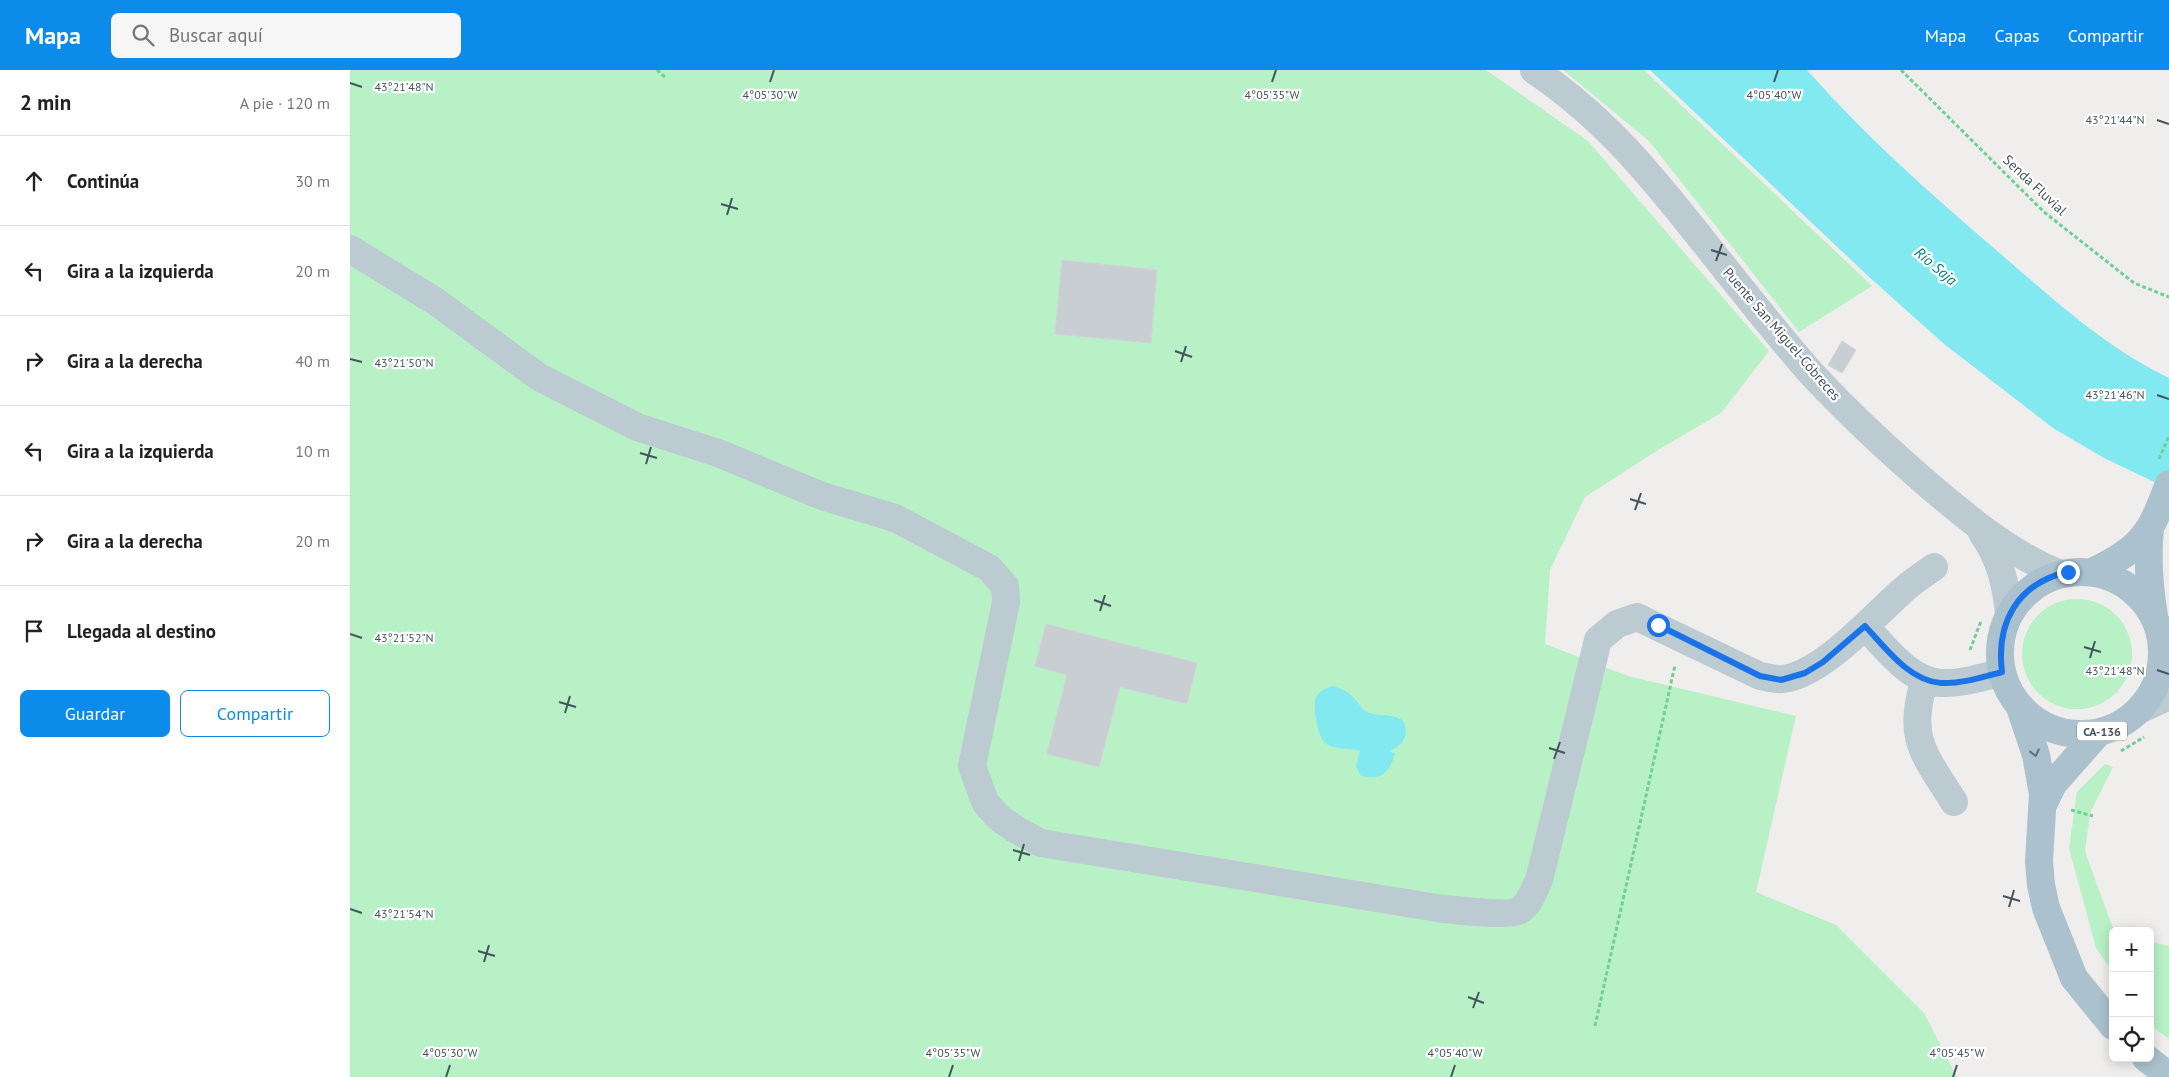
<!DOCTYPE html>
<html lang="es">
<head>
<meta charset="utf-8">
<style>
  :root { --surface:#fff; --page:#f6f6f6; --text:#222; --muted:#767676; --line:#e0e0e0; --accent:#0d8bea }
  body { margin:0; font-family:"PT Sans",sans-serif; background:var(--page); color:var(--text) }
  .controls { position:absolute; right:15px; bottom:15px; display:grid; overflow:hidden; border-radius:8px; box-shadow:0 2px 12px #0003 }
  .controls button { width:45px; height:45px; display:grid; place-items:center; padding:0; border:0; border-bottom:1px solid var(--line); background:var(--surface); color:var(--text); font:25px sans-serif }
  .stop { position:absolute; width:15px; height:15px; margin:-11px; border:4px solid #1a73e8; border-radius:50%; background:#fff }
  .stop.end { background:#1a73e8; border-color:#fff; box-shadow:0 1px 5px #0008 }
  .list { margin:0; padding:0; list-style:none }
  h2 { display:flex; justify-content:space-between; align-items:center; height:65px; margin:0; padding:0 20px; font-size:21px }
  h2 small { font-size:16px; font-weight:400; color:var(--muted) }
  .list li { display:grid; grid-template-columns:32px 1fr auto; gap:15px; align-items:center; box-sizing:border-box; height:90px; padding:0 20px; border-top:1px solid var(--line) }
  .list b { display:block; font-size:19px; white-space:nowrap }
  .list em { font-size:16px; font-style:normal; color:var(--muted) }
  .actions { display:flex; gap:10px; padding:15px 20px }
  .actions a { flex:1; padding:11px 0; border:1px solid var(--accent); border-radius:8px; text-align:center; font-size:18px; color:var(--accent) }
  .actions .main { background:var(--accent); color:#fff }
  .icon { flex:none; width:28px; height:28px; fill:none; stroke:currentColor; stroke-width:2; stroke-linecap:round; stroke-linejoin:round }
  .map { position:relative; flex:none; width:1819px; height:1007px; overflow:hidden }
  header { display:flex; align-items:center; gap:30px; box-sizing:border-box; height:70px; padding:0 25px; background:var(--accent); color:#fff }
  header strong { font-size:24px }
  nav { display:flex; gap:28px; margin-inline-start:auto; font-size:18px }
  .search { width:350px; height:45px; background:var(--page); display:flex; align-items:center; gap:12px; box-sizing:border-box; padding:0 18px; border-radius:8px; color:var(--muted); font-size:19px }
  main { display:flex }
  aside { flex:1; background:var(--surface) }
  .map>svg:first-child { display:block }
  .green { fill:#b8f1c6 }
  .water { fill:#82e9f1 }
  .building { fill:#c9ced2; stroke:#d1d4d9 }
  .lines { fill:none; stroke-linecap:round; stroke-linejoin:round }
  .path { stroke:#6dd193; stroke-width:3; stroke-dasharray:4 2.5; stroke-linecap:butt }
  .minor { stroke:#bccad1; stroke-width:28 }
  .tertiary { stroke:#bccad1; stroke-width:28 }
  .primary { stroke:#abc1ce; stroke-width:28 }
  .oneway { stroke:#5e6f78 }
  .route { stroke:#1a73e8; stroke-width:6 }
  .ticks { fill:none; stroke:#44545c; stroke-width:2 }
  .labels { text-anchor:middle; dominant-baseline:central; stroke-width:4.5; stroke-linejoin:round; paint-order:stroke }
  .shield { fill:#fff; stroke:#7c878d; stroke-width:1 }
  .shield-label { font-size:12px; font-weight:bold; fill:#44545c }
  .street-label { font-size:14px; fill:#44545c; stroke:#fff }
  .water-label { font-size:15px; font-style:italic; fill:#067e88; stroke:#fff }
  .ticks-label { font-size:12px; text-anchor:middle; fill:#44545c; stroke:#fff; stroke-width:4.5; stroke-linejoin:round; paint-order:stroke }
</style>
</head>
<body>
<header>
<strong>Mapa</strong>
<div class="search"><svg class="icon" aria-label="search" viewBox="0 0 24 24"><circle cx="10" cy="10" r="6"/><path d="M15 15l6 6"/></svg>Buscar aquí</div>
<nav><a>Mapa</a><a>Capas</a><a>Compartir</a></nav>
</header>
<main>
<aside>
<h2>2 min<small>A pie · 120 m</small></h2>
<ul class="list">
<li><svg class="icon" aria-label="ahead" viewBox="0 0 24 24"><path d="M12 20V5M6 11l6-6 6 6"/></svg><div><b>Continúa</b></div><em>30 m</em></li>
<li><svg class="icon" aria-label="left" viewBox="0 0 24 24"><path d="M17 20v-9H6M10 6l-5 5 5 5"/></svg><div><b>Gira a la izquierda</b></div><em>20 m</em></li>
<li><svg class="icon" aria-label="right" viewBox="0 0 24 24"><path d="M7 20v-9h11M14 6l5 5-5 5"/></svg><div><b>Gira a la derecha</b></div><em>40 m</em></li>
<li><svg class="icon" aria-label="left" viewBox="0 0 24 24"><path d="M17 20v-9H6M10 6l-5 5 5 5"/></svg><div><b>Gira a la izquierda</b></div><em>10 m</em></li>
<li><svg class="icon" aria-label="right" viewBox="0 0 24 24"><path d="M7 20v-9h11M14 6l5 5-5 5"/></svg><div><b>Gira a la derecha</b></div><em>20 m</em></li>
<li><svg class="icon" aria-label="arrive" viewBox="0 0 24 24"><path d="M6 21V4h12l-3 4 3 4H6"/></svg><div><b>Llegada al destino</b></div></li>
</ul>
<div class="actions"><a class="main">Guardar</a><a>Compartir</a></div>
</aside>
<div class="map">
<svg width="1819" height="1007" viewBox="0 0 1819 1007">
  <rect width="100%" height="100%" fill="#f0eded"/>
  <!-- green -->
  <path class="green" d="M 0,0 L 1136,0 L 1238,71 L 1419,281 L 1371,343 L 1308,380 L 1235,427 L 1200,500 L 1195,574 L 1278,606 L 1446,646 L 1406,822 L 1486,855 L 1574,943 L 1607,1007 L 0,1007 Z
    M 1213,0 L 1294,0 L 1522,216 L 1449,262 L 1299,71 Z
    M1672 584a55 55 0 1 1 110 0a55 55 0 1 1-110 0Z
    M 1755,694 L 1763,697 L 1740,743 L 1735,782 L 1764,861 L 1763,902 L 1746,878 L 1719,778 L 1727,722 Z
    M 1800,872 L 1819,876 L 1819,969 L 1800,955 Z"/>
  <!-- water -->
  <path class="water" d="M 1300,0 L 1457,0 C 1516,67 1584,127 1652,185 C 1704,230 1756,278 1819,308 L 1819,419 L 1754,388 L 1703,358 L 1594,274 L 1517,205 Z
    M 982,616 C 991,618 999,622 1005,629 C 1009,633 1011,638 1015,641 C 1027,649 1056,639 1056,661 C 1056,672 1048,677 1040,681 L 1045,684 C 1039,702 1033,711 1011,706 L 1006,696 L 1010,680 C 1000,679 982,679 975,673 C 968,668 962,635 966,627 C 970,621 976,618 982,616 Z"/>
  <!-- building -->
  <path class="building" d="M 712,190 L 807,200 L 801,273 L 705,264 Z
    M 1492,271 L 1506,280 L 1492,303 L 1478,295 Z
    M 696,554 L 847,593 L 837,634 L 770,617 L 749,697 L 697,684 L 717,605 L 685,596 Z"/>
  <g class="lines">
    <!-- path -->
    <path class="path" d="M 307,0 L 315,7
      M 1551,0 L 1694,142 L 1784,213 L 1819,227
      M 1809,389 L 1819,366
      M 1620,580 L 1631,551
      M 1771,681 L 1794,667
      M 1721,740 L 1743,746
      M 1245,956 L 1325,595"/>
    <!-- minor -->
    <path class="minor" d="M 0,179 L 85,231 L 189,307 L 287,357 L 368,383 L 472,426 L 545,448 L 639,498 L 655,516 L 656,532 L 622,696 L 635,732 L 648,747 L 665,759 L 691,773 L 1093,839 C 1107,840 1160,847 1170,840 C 1180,834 1184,820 1189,810 L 1248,570 L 1267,554 L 1287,547 L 1410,606 C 1417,607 1426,610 1433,609 C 1472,604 1521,549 1550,523 C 1560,513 1573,505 1584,497
      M 1515,556 C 1535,577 1559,611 1591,613 C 1611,614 1633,607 1652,602
      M 1575,609 C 1556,668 1574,684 1604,732"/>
    <!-- tertiary -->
    <path class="tertiary" d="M 1184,0 C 1266,55 1316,125 1377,201 C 1404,235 1432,270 1461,303 C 1499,344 1540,382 1582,418 C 1622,452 1661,484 1710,504
      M 1632,463 C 1650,488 1656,514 1659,544
      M 1811,567 L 1819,573
      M 1791,639 L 1819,626"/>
    <!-- primary -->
    <path class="primary" d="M 1800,458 C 1797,488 1799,516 1804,546
      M1650 583a81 81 0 1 1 162 0a81 81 0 1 1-162 0Z
      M 1742,502 C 1764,492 1787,479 1800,457 C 1808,444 1813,428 1819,414
      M 1670,637 L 1686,685 L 1693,724 L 1689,791 L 1691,815 L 1696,838 L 1724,908 L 1763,956
      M 1693,735 L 1703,714 L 1749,662
      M 1796,988 L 1819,1006"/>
  </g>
  <!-- one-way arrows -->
  <defs><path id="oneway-chevron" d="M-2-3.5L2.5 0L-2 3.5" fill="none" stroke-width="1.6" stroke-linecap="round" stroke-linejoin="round" transform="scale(1.25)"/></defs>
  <use class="oneway" href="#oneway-chevron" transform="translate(1685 683) rotate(76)"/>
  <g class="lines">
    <!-- route -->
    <path class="route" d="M 1308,555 L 1410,606 L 1431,610 L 1455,603 L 1473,592 L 1515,556 C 1535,577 1559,611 1591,613 C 1611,614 1633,607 1652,602 C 1646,553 1667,513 1718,502"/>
  </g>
  <!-- ticks -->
  <path class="ticks" d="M 420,12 L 424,0M 922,12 L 926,0M 1424,12 L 1428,0M 0,13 L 12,17M 1807,50 L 1819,54M 371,134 L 388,139M 377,145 L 382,128M 1361,180 L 1377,185M 1366,191 L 1372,174M 825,281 L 842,287M 0,289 L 12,292M 831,292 L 836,276M 1807,325 L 1819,329M 290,383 L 307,388M 296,394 L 301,377M 1280,429 L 1296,434M 1285,440 L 1291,423M 744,530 L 761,536M 750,541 L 755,525M 0,564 L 12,568M 1734,577 L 1751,582M 1740,588 L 1745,571M 1807,600 L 1819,604M 209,632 L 226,637M 215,643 L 220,626M 1199,678 L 1215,683M 1204,689 L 1210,672M 663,780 L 680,785M 669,791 L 674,774M 1653,826 L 1670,831M 1659,837 L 1664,820M 0,839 L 12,843M 128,881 L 145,886M 134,892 L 139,875M 1118,927 L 1134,933M 1123,938 L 1129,922M 96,1007 L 100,995M 599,1007 L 603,995M 1101,1007 L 1105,995M 1603,1007 L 1607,995"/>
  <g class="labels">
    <!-- shield labels -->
    <rect class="shield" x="1727" y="651.5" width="50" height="19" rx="4"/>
    <g class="shield-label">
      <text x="1752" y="661">CA-136</text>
    </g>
    <!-- street labels -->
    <g class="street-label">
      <text transform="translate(1685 115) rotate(43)">Senda Fluvial</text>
      <text transform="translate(1432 264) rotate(49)">Puente San Miguel-Cóbreces</text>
    </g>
    <!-- water labels -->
    <g class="water-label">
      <text transform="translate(1586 196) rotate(40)">Río Saja</text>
    </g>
  </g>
  <g class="ticks-label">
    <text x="54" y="21">43°21'48"N</text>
    <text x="420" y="29">4°05'30"W</text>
    <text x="922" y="29">4°05'35"W</text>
    <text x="1424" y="29">4°05'40"W</text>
    <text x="1765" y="54">43°21'44"N</text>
    <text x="54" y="297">43°21'50"N</text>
    <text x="1765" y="329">43°21'46"N</text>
    <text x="54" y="572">43°21'52"N</text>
    <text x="1765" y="605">43°21'48"N</text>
    <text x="54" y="848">43°21'54"N</text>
    <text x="100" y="987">4°05'30"W</text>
    <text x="603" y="987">4°05'35"W</text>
    <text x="1105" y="987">4°05'40"W</text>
    <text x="1607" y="987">4°05'45"W</text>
  </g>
</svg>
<div class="controls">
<button>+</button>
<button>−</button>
<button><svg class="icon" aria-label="locate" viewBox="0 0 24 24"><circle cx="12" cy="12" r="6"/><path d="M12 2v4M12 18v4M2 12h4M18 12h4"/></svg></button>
</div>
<div class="stop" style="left:1308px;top:555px"></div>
<div class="stop end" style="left:1718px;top:502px"></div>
</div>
</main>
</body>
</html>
